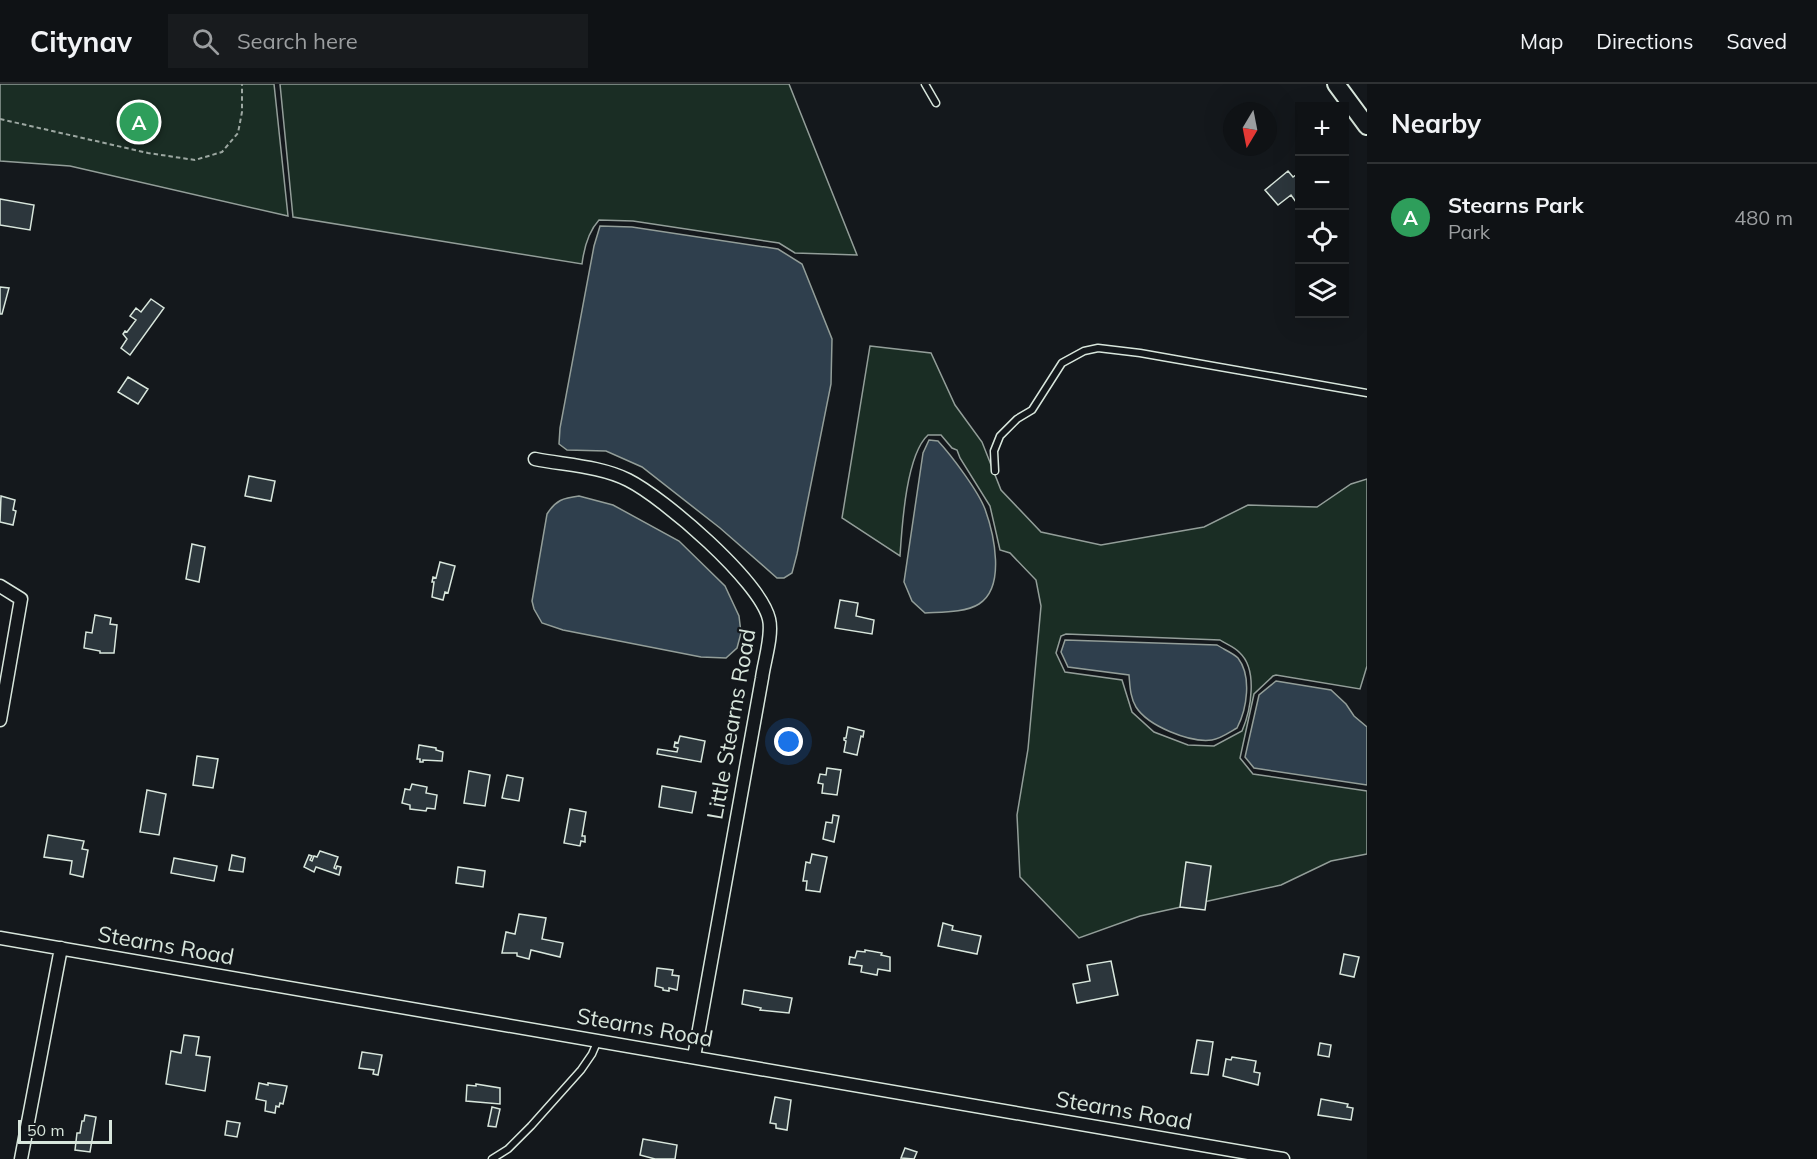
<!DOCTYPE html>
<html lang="en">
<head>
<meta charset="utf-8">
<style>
  :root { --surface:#0f1215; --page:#181b1e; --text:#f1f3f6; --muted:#9b9ea0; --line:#2f3234; --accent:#b45309 }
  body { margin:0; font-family:Mulish,sans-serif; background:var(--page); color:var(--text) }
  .controls { position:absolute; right:18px; top:18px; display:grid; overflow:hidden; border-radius:0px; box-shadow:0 6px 24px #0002 }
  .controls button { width:54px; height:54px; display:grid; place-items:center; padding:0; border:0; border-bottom:2px solid var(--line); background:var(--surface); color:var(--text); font:30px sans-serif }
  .compass { position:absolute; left:1223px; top:18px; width:54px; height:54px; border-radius:50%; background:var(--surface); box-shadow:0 6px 24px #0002; rotate:190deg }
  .scale { position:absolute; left:18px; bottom:15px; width:94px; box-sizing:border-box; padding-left:6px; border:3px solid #d8e6dc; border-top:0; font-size:16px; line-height:21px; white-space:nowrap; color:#d8e6dc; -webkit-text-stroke:4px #14181c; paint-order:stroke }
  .you { position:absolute; left:789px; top:658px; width:21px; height:21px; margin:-15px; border:4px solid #fff; border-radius:50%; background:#1a73e8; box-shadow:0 0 0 9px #1a73e833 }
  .badge { display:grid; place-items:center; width:39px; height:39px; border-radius:50%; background:var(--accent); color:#fff; font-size:20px; font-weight:700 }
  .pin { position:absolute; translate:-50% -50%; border:3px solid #fff; box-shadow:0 2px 6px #0006 }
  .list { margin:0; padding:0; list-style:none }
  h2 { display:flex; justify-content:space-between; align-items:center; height:78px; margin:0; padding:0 24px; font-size:26px }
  h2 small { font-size:20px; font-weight:400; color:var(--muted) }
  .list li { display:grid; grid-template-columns:39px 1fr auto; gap:18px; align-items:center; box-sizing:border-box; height:108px; padding:0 24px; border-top:2px solid var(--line) }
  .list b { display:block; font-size:22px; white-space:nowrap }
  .list p { margin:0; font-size:20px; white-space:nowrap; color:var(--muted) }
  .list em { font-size:20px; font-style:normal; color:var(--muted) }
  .icon { flex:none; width:33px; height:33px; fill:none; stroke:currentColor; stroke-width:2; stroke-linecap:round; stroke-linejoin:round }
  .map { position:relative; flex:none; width:1367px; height:1075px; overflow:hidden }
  header { display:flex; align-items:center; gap:36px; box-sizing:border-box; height:84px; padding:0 30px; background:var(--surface); border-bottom:2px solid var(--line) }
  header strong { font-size:28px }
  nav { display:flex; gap:33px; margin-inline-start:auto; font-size:21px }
  .search { width:420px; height:54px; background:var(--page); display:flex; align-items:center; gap:15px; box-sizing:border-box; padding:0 21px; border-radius:0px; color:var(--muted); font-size:22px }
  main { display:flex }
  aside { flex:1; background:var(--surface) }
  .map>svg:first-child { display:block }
  .green { fill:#1a2d24; stroke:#939e99; stroke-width:1.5; fill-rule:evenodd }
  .water { fill:#2f3f4d; stroke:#939e99; stroke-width:1.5 }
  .building { fill:#2c363c; stroke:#d8e6dc; stroke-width:1.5 }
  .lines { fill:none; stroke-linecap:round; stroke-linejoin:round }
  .lane-casing { stroke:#d8e6dc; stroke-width:9 }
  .street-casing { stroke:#d8e6dc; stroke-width:15 }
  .secondary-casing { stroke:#d8e6dc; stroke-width:20 }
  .path { stroke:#9da8a2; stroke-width:2; stroke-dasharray:4.5 3; stroke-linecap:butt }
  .lane { stroke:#14181c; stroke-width:6 }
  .street { stroke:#14181c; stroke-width:12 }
  .secondary { stroke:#14181c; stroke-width:16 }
  .labels { text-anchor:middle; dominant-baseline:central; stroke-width:4.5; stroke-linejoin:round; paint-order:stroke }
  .street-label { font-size:22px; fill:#d8e6dc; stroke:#14181c }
</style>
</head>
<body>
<header>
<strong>Citynav</strong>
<div class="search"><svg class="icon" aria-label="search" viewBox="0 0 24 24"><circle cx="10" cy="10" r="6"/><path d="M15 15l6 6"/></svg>Search here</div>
<nav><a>Map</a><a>Directions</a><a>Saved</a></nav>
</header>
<main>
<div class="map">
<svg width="1367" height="1075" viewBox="0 0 1367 1075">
  <rect width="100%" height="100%" fill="#14181c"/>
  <!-- green -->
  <path class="green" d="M 0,0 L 274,0 L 288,132 L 70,82 L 0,77 Z
    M 280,0 L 789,0 L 857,171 L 795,169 L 779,159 L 633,137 L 599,136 C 588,148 584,164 582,180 L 293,133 Z
    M 870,262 L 931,269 L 955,321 L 982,358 L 1001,406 L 1041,448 L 1101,461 L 1204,443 L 1248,421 L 1317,423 L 1351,400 L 1367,395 L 1367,582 L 1360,605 L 1276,591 L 1273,592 L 1254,610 L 1240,674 L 1253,690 L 1367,707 L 1367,770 L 1331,777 L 1281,801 L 1140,832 L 1079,854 L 1020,793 L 1017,731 L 1028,665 L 1041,522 L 1036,496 L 1010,469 L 1000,466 L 990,422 L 960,374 L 957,366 L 952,364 L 941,351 L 928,351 C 906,371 902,442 900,472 L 842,434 ZM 1066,550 L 1220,556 C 1226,560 1235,563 1240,569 C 1258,586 1251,626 1242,647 L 1214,662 L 1188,661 L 1154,648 L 1132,628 L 1122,596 L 1065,588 L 1056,569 L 1061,552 Z"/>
  <!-- water -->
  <path class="water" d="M 600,142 L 632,143 L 778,165 L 802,180 L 832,255 L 831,300 L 797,470 L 792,489 L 784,494 L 777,494 L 720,444 L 642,383 L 606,367 L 567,366 L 559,360 L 560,344 L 594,162 Z
    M 929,356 L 938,357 C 952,372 978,407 985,425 C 994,450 1006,503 979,520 C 965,529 941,528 925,529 L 912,517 L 904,498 L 923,369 Z
    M 579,412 L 613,421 L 679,457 L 725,502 L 739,532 L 741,549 L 737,564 L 726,574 L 701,573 L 563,546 L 542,539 L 534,525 L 532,517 L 547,430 C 556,416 563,414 579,412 Z
    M 1065,556 L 1217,561 C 1223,565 1233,569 1238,574 C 1252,592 1247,625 1237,644 C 1230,648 1220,655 1212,656 C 1190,659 1148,642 1136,623 C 1130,613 1130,602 1129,591 L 1068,583 L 1061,568 Z
    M 1276,597 L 1331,606 L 1346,620 L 1354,632 L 1367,643 L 1367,701 L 1254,684 L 1245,673 L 1259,611 Z"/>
  <!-- building -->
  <path class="building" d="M 1288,87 L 1293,93 L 1296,91 L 1299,94 L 1296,96 L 1300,100 L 1300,115 L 1296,118 L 1291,111 L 1278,121 L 1265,106 Z
    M 0,115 L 34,121 L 30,146 L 0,141 Z
    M 0,203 L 9,204 L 2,230 L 0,230 Z
    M 151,215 L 164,224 L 130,271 L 121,264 L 127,255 L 123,250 L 125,247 L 127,248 L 136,236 L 130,232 L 136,224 L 141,228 Z
    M 128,293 L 148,305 L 138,320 L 118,308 Z
    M 249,392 L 275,397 L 271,417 L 245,412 Z
    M 1,412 L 15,416 L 13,426 L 16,427 L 13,441 L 0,438 Z
    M 192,460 L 205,463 L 199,498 L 186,495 Z
    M 440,478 L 455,482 L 448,509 L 445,508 L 443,516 L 432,513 L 434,498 L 432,498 L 433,493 L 436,494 Z
    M 840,516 L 858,519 L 856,532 L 874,536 L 872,550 L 835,544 Z
    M 95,531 L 111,534 L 110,540 L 117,541 L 114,569 L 100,569 L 100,567 L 84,564 L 86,548 L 92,549 Z
    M 848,643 L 864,647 L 863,653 L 861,652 L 857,671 L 844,668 L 846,657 L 844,656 L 844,654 L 846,654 Z
    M 680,652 L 705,657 L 701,678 L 657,670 L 658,665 L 677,668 L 678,664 L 674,663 L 675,658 L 678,659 Z
    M 419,661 L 436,664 L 436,666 L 443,668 L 442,677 L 423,676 L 423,678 L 420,678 L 420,675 L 417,675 Z
    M 197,672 L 218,675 L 213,704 L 193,701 Z
    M 827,684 L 841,686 L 837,711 L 822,709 L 823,700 L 818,699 L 820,690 L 826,691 Z
    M 469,687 L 490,691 L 485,722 L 464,719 Z
    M 507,691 L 523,694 L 519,717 L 502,714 Z
    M 412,700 L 427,703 L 426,709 L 437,711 L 435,725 L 427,724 L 426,727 L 410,725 L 410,721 L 402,719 L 405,705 L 410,706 Z
    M 662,702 L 696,708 L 692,729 L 659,723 Z
    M 147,706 L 166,710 L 159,751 L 140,748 Z
    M 570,725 L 586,728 L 582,752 L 585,752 L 585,758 L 581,757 L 580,762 L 564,759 Z
    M 833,731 L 839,732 L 834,758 L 823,755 L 826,738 L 832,739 Z
    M 48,751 L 84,757 L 82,765 L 88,766 L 83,793 L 70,790 L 72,777 L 44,773 Z
    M 320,767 L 338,773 L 334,784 L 336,785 L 337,782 L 341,783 L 339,791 L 316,783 L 314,788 L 304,783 L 309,771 L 312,772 L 310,776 L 312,777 L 314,772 L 317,773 Z
    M 812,770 L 827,773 L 820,808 L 806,806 L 807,797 L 803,797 L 806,778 L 810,779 Z
    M 232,771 L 245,774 L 243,788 L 229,786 Z
    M 174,774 L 217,782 L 214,797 L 171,789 Z
    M 1186,778 L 1211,782 L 1205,826 L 1180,823 Z
    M 458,783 L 485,787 L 483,803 L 456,799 Z
    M 519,830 L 546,834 L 542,855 L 563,859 L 560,873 L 531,866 L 529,875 L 517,872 L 517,869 L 502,869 L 506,848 L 515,850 Z
    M 943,839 L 953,842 L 952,846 L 981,852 L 977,870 L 938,862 Z
    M 865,866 L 882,869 L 881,871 L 890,873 L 890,887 L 878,885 L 877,891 L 861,888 L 862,882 L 849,880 L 850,873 L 855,874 L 857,867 L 865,868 Z
    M 1344,870 L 1359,873 L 1354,893 L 1340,890 Z
    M 1111,877 L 1118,911 L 1077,919 L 1073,900 L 1090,897 L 1087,881 Z
    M 657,884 L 673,886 L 672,891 L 679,892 L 677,906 L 669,904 L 669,907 L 663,906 L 663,904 L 655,902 Z
    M 744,906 L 792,914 L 789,929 L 760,926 L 761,924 L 742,920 Z
    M 184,951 L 199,953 L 196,971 L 210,973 L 205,1007 L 166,1000 L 171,967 L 181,969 Z
    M 1197,956 L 1213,958 L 1208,991 L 1191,989 Z
    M 1320,959 L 1331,961 L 1329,973 L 1318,971 Z
    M 362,968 L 382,971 L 378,991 L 373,990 L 374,986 L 359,984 Z
    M 1232,973 L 1256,977 L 1254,988 L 1260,989 L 1258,1001 L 1223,992 L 1226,975 L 1231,976 Z
    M 259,999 L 268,1001 L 268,999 L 287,1002 L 283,1020 L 280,1019 L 279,1023 L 276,1022 L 275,1029 L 265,1027 L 266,1017 L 256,1015 Z
    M 476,1000 L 500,1004 L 500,1020 L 466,1017 L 467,1001 L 476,1002 Z
    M 775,1013 L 791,1016 L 787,1046 L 776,1044 L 776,1040 L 770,1039 Z
    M 1321,1015 L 1348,1020 L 1347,1023 L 1353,1024 L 1351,1036 L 1318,1031 Z
    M 492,1023 L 500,1025 L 496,1043 L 488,1042 Z
    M 85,1031 L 96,1033 L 90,1068 L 75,1066 L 77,1049 L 80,1049 L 82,1037 L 84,1037 Z
    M 227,1037 L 240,1039 L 237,1053 L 225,1051 Z
    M 643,1055 L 677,1061 L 675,1075 L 655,1075 L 640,1071 Z
    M 905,1064 L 917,1068 L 914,1075 L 901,1074 Z"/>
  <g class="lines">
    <defs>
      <path id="lane" d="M 925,0 L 936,19
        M 995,387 L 994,367 L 1000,352 L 1017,335 L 1032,326 L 1062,279 L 1084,267 L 1098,264 L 1140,269 L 1367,309
        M 492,1075 L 508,1065 L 531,1042 L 581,986 L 592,970 L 598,956"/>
      <path id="street" d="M 535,375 C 565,381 600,382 628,396 C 664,414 760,497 769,535 C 773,551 764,578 762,594 L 694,973
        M 0,502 L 21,515 L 0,636
        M 0,854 L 1283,1075
        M 21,1075 L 61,864"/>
      <path id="secondary" d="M 1336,0 L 1367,42"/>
    </defs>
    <!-- lane casing -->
    <use href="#lane" class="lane-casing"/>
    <!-- street casing -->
    <use href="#street" class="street-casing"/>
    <!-- secondary casing -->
    <use href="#secondary" class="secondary-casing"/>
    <!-- path -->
    <path class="path" d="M 0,35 L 148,69 L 195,76 L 222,68 L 238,49 L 242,28 L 242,0"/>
    <!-- lane -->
    <use href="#lane" class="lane"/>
    <!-- street -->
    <use href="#street" class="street"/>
    <!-- secondary -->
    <use href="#secondary" class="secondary"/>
  </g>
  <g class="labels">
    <!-- street labels -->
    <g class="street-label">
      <text transform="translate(731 640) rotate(-80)">Little Stearns Road</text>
      <text transform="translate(166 861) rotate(10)">Stearns Road</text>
      <text transform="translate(645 943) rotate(10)">Stearns Road</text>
      <text transform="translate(1124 1026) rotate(10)">Stearns Road</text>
    </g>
  </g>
</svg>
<div class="controls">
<button>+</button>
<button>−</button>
<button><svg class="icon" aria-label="locate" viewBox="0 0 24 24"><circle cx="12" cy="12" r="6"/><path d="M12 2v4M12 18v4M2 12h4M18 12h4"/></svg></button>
<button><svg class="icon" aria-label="layers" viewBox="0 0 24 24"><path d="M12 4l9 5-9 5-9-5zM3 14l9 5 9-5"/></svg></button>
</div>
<svg class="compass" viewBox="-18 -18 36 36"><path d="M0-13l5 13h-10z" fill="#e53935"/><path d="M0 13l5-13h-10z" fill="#9b9ea0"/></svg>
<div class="scale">50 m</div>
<div class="you"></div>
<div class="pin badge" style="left:139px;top:38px;background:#2e9e5b">A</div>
</div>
<aside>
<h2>Nearby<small></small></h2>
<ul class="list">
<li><span class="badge" style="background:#2e9e5b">A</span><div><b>Stearns Park</b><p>Park</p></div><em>480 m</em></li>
</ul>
</aside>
</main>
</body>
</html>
